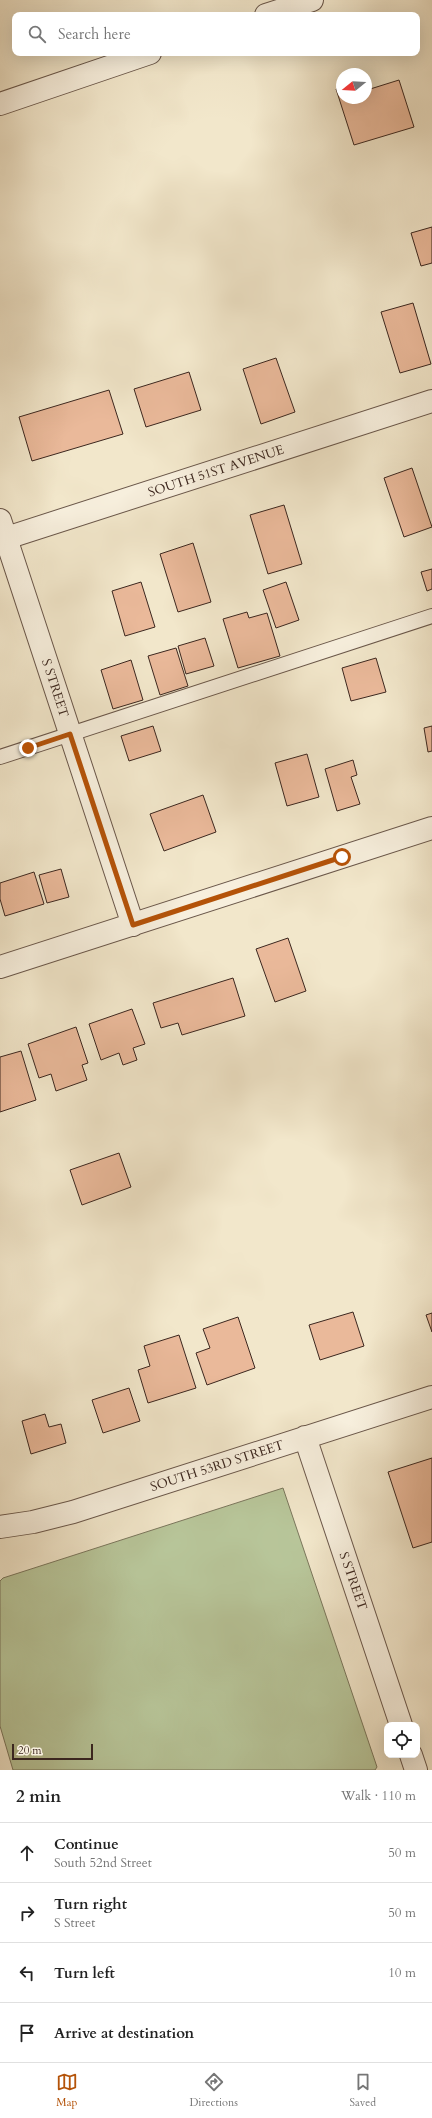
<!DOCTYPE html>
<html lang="en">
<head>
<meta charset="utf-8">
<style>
  :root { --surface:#fff; --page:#f6f6f6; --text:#222; --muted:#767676; --line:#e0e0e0; --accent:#b45309 }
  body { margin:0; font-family:Cardo,serif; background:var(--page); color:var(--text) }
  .controls { position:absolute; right:12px; bottom:12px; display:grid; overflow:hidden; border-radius:8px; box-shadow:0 4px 16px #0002 }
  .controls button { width:36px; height:36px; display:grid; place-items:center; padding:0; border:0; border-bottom:1px solid var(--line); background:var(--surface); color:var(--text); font:20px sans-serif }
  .compass { position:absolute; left:336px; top:68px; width:36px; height:36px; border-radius:50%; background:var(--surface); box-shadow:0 4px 16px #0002; rotate:252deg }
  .scale { position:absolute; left:12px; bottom:10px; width:81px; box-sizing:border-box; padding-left:4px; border:2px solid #3c271f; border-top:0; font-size:11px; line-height:14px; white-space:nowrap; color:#3c271f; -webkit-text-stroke:3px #f7efdd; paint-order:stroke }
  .stop { position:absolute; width:12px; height:12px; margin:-9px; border:3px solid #b45309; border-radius:50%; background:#fff }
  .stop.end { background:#b45309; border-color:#fff; box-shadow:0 1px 4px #0008 }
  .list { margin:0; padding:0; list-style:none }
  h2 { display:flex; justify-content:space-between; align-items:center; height:52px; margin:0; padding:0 16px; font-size:17px }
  h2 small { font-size:13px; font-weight:400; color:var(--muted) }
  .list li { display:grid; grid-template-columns:26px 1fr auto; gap:12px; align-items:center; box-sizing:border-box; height:60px; padding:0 16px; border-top:1px solid var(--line) }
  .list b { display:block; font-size:15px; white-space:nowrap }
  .list p { margin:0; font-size:13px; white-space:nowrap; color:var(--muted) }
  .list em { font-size:13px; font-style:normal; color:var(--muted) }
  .icon { flex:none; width:22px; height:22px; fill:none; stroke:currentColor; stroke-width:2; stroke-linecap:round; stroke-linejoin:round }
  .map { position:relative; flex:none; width:432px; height:1770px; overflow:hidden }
  .search { position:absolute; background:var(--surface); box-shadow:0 4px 16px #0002; left:12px; right:12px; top:12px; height:44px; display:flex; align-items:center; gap:10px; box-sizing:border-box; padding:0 14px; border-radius:8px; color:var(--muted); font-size:15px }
  .sheet { height:292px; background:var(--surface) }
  nav { display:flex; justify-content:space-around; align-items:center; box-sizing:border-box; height:56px; border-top:1px solid var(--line); background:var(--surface); font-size:11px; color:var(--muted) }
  nav a { display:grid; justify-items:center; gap:2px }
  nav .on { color:var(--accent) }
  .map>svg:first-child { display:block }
  .green { fill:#b8c69a; stroke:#7a765c }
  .building { fill:#eab99a; stroke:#3c271f }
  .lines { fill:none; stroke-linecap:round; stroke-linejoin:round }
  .service-casing { stroke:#6a574a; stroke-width:16 }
  .minor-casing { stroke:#6a574a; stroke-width:24 }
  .service { stroke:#f7efdd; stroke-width:14 }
  .minor { stroke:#f7efdd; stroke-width:22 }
  .route { stroke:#b45309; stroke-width:5 }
  .labels { text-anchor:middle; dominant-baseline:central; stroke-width:3; stroke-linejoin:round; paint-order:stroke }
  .street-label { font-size:13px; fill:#3c271f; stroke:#f7efdd }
</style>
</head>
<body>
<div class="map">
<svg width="432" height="1770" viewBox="0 0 432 1770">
  <rect width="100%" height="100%" fill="#f2e7cb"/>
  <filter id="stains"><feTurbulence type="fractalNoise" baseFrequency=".005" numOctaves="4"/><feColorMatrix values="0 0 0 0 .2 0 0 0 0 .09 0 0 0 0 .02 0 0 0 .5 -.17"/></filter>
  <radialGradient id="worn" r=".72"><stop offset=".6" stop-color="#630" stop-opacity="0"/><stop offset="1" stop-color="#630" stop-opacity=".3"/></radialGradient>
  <!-- green -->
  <path class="green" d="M 283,1488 L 377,1767 L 375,1770 L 13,1770 L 0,1726 L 0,1581 L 3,1578 Z"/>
  <!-- building -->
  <path class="building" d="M 399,80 L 414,127 L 354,145 L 336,89 L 342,87 L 342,98 L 366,98 L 366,86 L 367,90 Z
    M 432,227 L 432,263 L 421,266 L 411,233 Z
    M 413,303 L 431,364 L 400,373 L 381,312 Z
    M 276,358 L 295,412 L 261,424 L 243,369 Z
    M 189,372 L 201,410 L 146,427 L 134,389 Z
    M 109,390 L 123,434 L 32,461 L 19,417 Z
    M 412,468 L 432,527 L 404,537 L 384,478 Z
    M 284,505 L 302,564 L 268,574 L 250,515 Z
    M 193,543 L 211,602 L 178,612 L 160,554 Z
    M 432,569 L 432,589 L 427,591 L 421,572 Z
    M 141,582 L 155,627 L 125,636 L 112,591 Z
    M 286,582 L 299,620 L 276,628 L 263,590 Z
    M 247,612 L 249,618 L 267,613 L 280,656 L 238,668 L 223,619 Z
    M 205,638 L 214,666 L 186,674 L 178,646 Z
    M 176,648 L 188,686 L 160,695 L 148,656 Z
    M 376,658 L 386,692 L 351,701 L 342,668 Z
    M 131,660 L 143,700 L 113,709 L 101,670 Z
    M 153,726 L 161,751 L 129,761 L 121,736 Z
    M 432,726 L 432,751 L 428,752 L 424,728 Z
    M 307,754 L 319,797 L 287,806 L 275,763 Z
    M 353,760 L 357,775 L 351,777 L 360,804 L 337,811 L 325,769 Z
    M 203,795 L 216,832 L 164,851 L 150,814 Z
    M 61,869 L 69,897 L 47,903 L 39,875 Z
    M 34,872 L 44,904 L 5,916 L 0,899 L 0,883 Z
    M 288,938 L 306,991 L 275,1002 L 256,949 Z
    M 233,978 L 245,1016 L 182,1035 L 178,1023 L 161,1028 L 153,1003 Z
    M 132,1009 L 145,1044 L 133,1048 L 137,1060 L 123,1065 L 119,1053 L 101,1060 L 89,1024 Z
    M 76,1027 L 88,1063 L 82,1065 L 87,1080 L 56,1091 L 51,1074 L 39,1078 L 28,1044 Z
    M 21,1051 L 36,1100 L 0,1112 L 0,1057 Z
    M 119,1153 L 131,1187 L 82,1205 L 70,1170 Z
    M 353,1312 L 364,1346 L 320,1360 L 309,1325 Z
    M 432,1313 L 432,1332 L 426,1315 Z
    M 238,1317 L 255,1368 L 207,1385 L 196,1353 L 210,1348 L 203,1329 Z
    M 179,1335 L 196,1388 L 148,1403 L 138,1370 L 150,1366 L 144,1346 Z
    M 129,1388 L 140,1421 L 103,1433 L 92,1400 Z
    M 45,1414 L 49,1427 L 61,1424 L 66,1443 L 31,1454 L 22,1421 Z
    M 432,1458 L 432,1542 L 413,1548 L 388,1472 Z"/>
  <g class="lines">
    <defs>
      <path id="service" d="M 0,757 L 432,616"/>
      <path id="minor" d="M 266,15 L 312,0
        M 0,104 L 150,53
        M 0,520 L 133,925
        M 0,540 L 432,401
        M 0,967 L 432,828
        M 305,1437 L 401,1725
        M 0,1527 L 33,1522 L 73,1512 L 432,1397
        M 411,1755 L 416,1770"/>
    </defs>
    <!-- service casing -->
    <use href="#service" class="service-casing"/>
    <!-- minor casing -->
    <use href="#minor" class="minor-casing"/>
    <!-- service -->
    <use href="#service" class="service"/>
    <!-- minor -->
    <use href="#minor" class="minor"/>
  </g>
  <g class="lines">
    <!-- route -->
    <path class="route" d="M 28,748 L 70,734 L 133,925 L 342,857"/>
  </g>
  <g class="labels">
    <!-- street labels -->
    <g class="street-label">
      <text transform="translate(216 471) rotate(-18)">SOUTH 51ST AVENUE</text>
      <text transform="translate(55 688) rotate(72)">S STREET</text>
      <text transform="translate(217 1466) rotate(-18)">SOUTH 53RD STREET</text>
      <text transform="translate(353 1581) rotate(71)">S STREET</text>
    </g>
  </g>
  <rect width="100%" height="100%" filter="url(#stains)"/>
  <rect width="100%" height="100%" fill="url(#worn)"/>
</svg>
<div class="controls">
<button><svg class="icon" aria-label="locate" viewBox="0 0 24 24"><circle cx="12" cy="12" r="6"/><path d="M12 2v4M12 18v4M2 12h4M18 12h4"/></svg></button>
</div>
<svg class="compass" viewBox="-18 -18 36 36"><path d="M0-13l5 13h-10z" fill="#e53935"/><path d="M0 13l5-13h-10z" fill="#767676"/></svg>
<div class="scale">20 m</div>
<div class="stop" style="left:342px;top:857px"></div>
<div class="stop end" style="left:28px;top:748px"></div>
<div class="search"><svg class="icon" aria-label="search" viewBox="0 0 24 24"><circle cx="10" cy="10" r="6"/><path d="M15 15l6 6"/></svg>Search here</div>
</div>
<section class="sheet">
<h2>2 min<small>Walk · 110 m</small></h2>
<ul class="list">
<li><svg class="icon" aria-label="ahead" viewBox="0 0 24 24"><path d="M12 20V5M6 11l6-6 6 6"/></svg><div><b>Continue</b><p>South 52nd Street</p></div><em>50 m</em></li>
<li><svg class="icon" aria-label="right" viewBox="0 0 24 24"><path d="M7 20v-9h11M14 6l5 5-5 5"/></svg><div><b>Turn right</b><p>S Street</p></div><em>50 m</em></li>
<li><svg class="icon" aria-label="left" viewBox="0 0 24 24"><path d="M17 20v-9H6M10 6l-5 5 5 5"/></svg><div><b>Turn left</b></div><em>10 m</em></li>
<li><svg class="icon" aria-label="arrive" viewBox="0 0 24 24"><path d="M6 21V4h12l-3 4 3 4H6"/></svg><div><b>Arrive at destination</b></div></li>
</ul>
</section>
<nav>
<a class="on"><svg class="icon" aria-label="map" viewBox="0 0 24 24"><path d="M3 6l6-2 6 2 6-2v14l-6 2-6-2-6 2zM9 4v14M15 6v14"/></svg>Map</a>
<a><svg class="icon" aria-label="directions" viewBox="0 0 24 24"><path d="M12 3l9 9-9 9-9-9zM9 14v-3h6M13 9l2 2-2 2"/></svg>Directions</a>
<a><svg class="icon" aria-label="saved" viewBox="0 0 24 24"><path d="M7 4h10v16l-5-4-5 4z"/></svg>Saved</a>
</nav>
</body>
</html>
